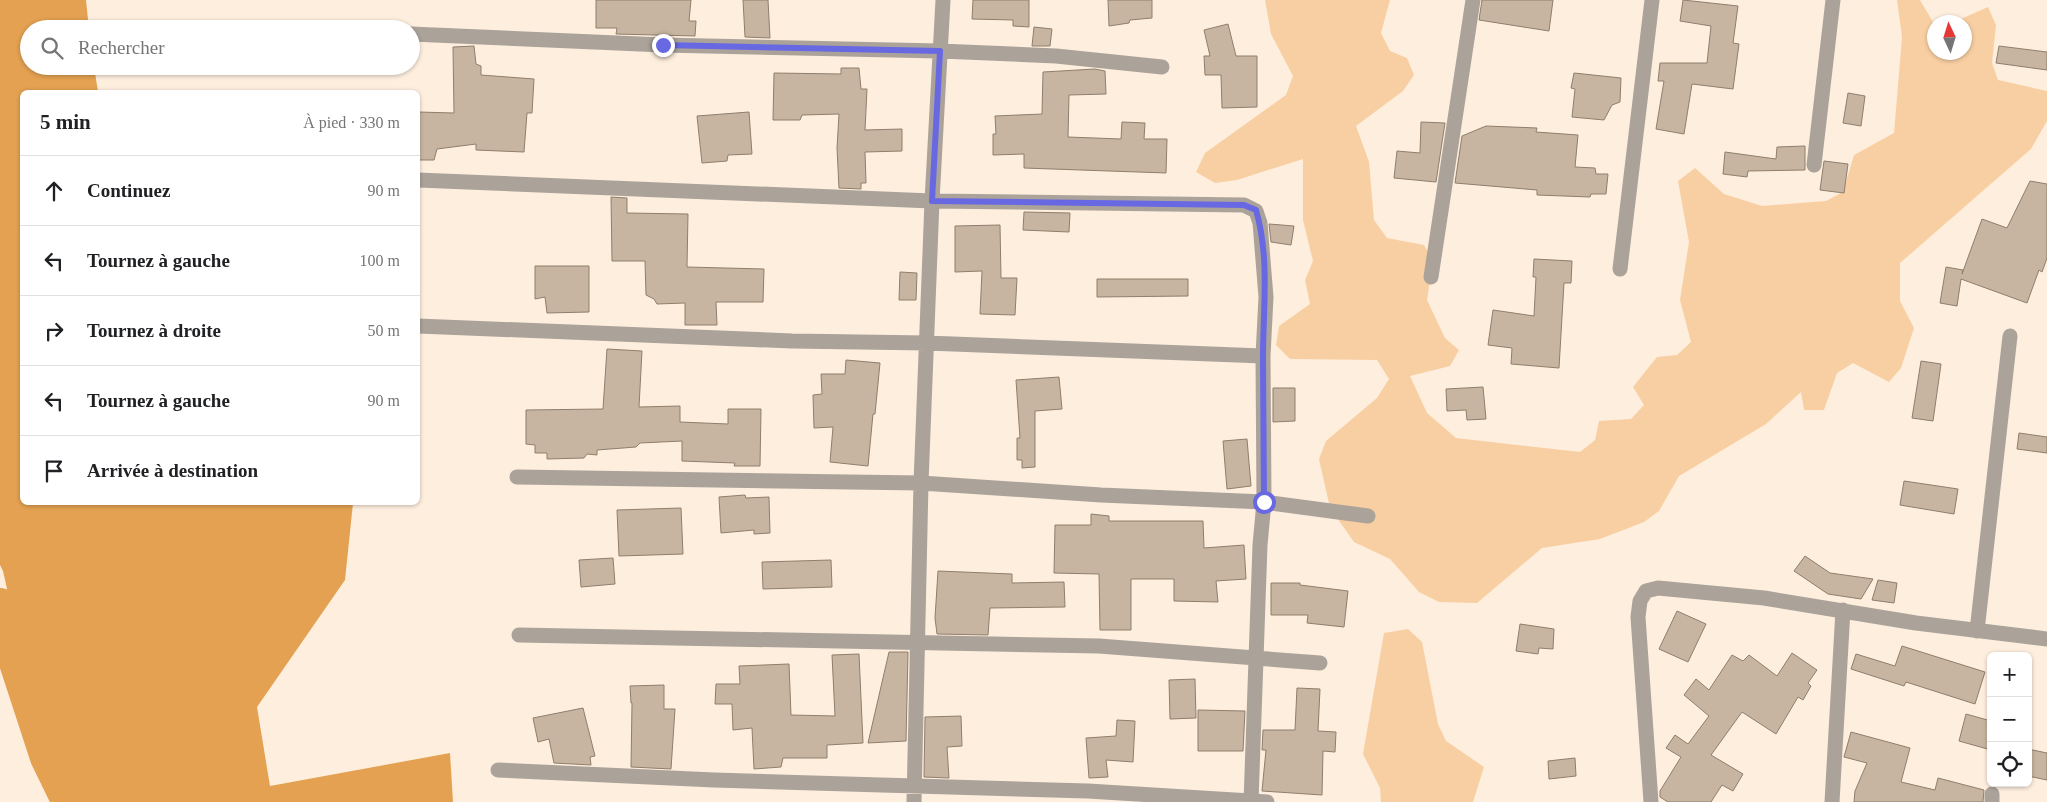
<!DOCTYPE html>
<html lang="fr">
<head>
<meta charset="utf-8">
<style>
  :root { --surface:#fff; --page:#f6f6f6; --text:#202124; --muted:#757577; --line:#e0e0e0 }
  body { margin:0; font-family:"Times New Roman",serif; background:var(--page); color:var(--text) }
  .controls { position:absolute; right:15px; bottom:15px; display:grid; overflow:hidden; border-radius:8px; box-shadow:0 1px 4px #0004 }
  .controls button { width:45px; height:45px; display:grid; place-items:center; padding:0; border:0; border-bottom:1px solid var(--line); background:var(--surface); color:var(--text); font:25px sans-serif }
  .compass { position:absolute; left:1927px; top:15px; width:45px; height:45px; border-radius:50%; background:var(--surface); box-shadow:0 1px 4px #0004; rotate:356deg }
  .stop { position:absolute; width:15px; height:15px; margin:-11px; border:4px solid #6868e2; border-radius:50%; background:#fff }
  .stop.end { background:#6868e2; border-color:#fff; box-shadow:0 1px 5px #0008 }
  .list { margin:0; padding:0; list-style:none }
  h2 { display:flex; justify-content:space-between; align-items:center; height:65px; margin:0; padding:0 20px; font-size:21px }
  h2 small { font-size:16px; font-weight:400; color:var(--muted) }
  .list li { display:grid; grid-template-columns:32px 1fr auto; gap:15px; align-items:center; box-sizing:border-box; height:70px; padding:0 20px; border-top:1px solid var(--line) }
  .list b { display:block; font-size:19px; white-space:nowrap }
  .list em { font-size:16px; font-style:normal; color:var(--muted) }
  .icon { flex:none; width:28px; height:28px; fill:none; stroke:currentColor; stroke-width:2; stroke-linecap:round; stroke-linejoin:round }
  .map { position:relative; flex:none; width:2047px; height:802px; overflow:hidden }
  .search { position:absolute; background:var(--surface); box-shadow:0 1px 4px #0004; left:20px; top:20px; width:400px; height:55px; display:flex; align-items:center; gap:12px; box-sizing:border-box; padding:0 18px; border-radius:28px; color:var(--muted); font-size:19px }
  .panel { position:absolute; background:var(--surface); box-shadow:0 1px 4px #0004; left:20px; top:90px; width:400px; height:415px; border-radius:8px }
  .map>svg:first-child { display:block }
  .green { fill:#f8cfa2 }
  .forest { fill:#e3a151 }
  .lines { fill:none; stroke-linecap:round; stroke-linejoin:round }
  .river { stroke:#e3a151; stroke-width:38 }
  .building { fill:#c7b5a1; stroke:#8f7e6b }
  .minor { stroke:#aba39a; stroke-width:15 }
  .route { stroke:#6868e2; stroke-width:6 }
</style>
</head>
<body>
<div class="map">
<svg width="2047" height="802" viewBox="0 0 2047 802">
  <rect width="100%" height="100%" fill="#feeede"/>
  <!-- green -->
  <path class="green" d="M 1265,0 L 1390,0 L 1381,33 L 1390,51 L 1407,58 L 1414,75 L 1403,91 L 1356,126 L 1369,162 L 1374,220 L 1387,238 L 1424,245 L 1433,261 L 1427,300 L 1445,338 L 1459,350 L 1450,366 L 1410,376 L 1427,413 L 1456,438 L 1580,452 L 1595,440 L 1599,421 L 1631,419 L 1644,405 L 1633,387 L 1657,357 L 1677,355 L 1691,342 L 1680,300 L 1689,242 L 1678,181 L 1695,168 L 1724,194 L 1762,206 L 1826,201 L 1843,192 L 1854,155 L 1894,133 L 1902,37 L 1897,0 L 1920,0 L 1933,22 L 1936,22 L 1934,52 L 1964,52 L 1964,22 L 1954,22 L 1988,7 L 1996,25 L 1992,63 L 1998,80 L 2047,91 L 2047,121 L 2031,149 L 1900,263 L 1900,301 L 1914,328 L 1901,368 L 1889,382 L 1853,363 L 1837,373 L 1824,410 L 1804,410 L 1801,392 L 1766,424 L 1679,476 L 1659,511 L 1644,522 L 1600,539 L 1542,548 L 1477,603 L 1439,602 L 1419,592 L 1390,559 L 1354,542 L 1330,508 L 1319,459 L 1326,441 L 1377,398 L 1389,379 L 1377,360 L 1290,359 L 1276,345 L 1279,326 L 1310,304 L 1305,280 L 1313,261 L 1303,220 L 1303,159 L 1237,180 L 1215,183 L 1196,172 L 1205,153 L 1286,95 L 1293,76 L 1271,34 Z
    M 1408,629 L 1422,642 L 1438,724 L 1446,741 L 1484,767 L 1473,802 L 1381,802 L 1380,788 L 1363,754 L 1384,633 Z"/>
  <!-- forest -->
  <path class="forest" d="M 0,0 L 86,0 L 89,29 L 29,29 L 29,66 L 94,66 L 98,92 L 22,92 L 22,502 L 353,503 L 345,580 L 257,707 L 270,786 L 450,753 L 453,802 L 79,802 L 16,629 L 3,571 L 0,565 Z"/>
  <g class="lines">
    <!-- river -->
    <path class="river" d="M 0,607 L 49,757 L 71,802"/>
  </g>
  <!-- building -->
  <path class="building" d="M 596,0 L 691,0 L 689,21 L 696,21 L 695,36 L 616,34 L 617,28 L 596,28 Z
    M 743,0 L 768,0 L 770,38 L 745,37 Z
    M 973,0 L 1029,0 L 1029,27 L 1013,26 L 1013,20 L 972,19 Z
    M 1108,0 L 1152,0 L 1152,18 L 1130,20 L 1129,23 L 1109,26 Z
    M 1482,0 L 1553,0 L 1549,31 L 1479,20 Z
    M 1683,0 L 1738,6 L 1733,43 L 1739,44 L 1733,89 L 1692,84 L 1684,134 L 1656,129 L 1664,81 L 1658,81 L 1660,63 L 1707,63 L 1711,26 L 1680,21 Z
    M 1228,24 L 1236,56 L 1257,56 L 1257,107 L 1222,108 L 1221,75 L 1205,75 L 1204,56 L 1210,56 L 1204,30 Z
    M 1034,27 L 1052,29 L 1050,46 L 1032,46 Z
    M 474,46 L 476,64 L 481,66 L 481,75 L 534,79 L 532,113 L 527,113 L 524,152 L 476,150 L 476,144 L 437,149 L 434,160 L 418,160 L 418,112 L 454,113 L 453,47 Z
    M 1999,46 L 2047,52 L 2047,70 L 1996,63 Z
    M 841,68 L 859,68 L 861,89 L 867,89 L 865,130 L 902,129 L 902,151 L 865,152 L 866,183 L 861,183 L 861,189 L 839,188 L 837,148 L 839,114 L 802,115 L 800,120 L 773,120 L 774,73 L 841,74 Z
    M 1095,69 L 1105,71 L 1106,94 L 1069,95 L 1068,137 L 1121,139 L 1122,122 L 1145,123 L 1144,139 L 1167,139 L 1166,173 L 1024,168 L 1024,154 L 993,155 L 993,134 L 996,134 L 995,116 L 1042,114 L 1043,72 Z
    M 1574,73 L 1621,78 L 1620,102 L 1612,105 L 1604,120 L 1572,117 L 1575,89 L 1571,88 Z
    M 1848,93 L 1865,96 L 1861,126 L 1843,123 Z
    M 749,112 L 752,154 L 728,155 L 727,161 L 702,163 L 697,116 Z
    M 1421,122 L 1445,123 L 1436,182 L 1394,178 L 1397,151 L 1420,153 Z
    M 1486,126 L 1537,128 L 1536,132 L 1578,135 L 1575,167 L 1595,168 L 1596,174 L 1608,174 L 1606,194 L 1591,194 L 1590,197 L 1537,195 L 1537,190 L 1455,183 L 1462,136 Z
    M 1805,146 L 1805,170 L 1748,171 L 1747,177 L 1723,174 L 1725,152 L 1776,159 L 1777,147 Z
    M 1824,161 L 1848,164 L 1844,193 L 1820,190 Z
    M 2030,181 L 2047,184 L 2047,258 L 2042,272 L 2039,270 L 2027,303 L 1961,279 L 1957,306 L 1940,303 L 1946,267 L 1963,270 L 1962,274 L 1982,219 L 2007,228 Z
    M 611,197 L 627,198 L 627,213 L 688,214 L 687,267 L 764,269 L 763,302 L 716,302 L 717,325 L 685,325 L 685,303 L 657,304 L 654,299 L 646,295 L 645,261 L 612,261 Z
    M 1024,212 L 1070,213 L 1069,232 L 1023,230 Z
    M 1269,224 L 1294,226 L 1291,245 L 1271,242 Z
    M 1000,225 L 1001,278 L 1017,278 L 1015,315 L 980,314 L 982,271 L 955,272 L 955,226 Z
    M 1534,259 L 1572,261 L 1571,283 L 1564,283 L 1559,368 L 1511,364 L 1512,348 L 1488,345 L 1493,310 L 1534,316 L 1536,277 L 1533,277 Z
    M 535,266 L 589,266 L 589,312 L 547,313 L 545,297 L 535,299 Z
    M 900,272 L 917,273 L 916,300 L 899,300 Z
    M 1097,279 L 1188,279 L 1188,296 L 1097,297 Z
    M 607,349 L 642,351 L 639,407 L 680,406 L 680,422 L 728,424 L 728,409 L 761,409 L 760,466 L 734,466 L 735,463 L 682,461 L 682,441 L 640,443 L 636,447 L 597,450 L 597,455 L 587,454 L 584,458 L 547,459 L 547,453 L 535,453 L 535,445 L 526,444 L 526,410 L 603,409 Z
    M 846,360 L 880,363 L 875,414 L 873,414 L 868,466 L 830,462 L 833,427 L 814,428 L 813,395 L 822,394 L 821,374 L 845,374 Z
    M 1921,361 L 1941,364 L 1933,421 L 1912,418 Z
    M 1059,377 L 1062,409 L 1035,411 L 1035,467 L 1022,468 L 1022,460 L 1017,460 L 1017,438 L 1020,438 L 1016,380 Z
    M 1483,387 L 1486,419 L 1467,420 L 1466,410 L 1447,411 L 1446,389 Z
    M 1273,388 L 1295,388 L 1295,421 L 1273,422 Z
    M 2019,433 L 2047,437 L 2047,453 L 2017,449 Z
    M 1247,439 L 1251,486 L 1227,489 L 1223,441 Z
    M 1904,481 L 1958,489 L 1954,514 L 1900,505 Z
    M 745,495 L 746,498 L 769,497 L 770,533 L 754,534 L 754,530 L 721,533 L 719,497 Z
    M 681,508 L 683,554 L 619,556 L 617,510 Z
    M 1091,514 L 1109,516 L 1109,521 L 1203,521 L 1204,548 L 1244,545 L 1246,579 L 1216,581 L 1218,602 L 1174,601 L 1174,579 L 1131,579 L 1131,630 L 1100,630 L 1099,574 L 1054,573 L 1055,525 L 1091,525 Z
    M 1805,556 L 1830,573 L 1873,579 L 1861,599 L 1828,594 L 1794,571 Z
    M 613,558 L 615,584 L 581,587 L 579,560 Z
    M 831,560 L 832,587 L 763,589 L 762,562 Z
    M 938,571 L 1012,574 L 1012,583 L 1064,582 L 1065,607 L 990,608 L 988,635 L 937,634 L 935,618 Z
    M 1878,580 L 1897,583 L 1894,603 L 1872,600 Z
    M 1271,583 L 1300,583 L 1300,585 L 1348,591 L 1344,627 L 1307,623 L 1308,615 L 1271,615 Z
    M 1677,611 L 1706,624 L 1688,662 L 1659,649 Z
    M 1520,624 L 1554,629 L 1553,649 L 1539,648 L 1538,654 L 1516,651 Z
    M 1902,646 L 1985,672 L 1975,704 L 1906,682 L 1904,686 L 1851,669 L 1856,654 L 1895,666 Z
    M 889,652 L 908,652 L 906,741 L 868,743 Z
    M 1792,653 L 1817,670 L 1808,683 L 1811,686 L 1803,700 L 1798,697 L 1776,734 L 1742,712 L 1711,755 L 1743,774 L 1733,791 L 1722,785 L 1711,802 L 1668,802 L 1660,797 L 1660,791 L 1681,757 L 1666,748 L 1675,735 L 1688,744 L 1709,716 L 1684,695 L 1696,679 L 1709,690 L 1732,655 L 1743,661 L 1749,655 L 1777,676 Z
    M 859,654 L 863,743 L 827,745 L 827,758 L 783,758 L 781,767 L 754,769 L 752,728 L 733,730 L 732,704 L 715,704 L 716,684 L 740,684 L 739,666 L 789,664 L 791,715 L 835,716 L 832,655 Z
    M 1195,679 L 1196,718 L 1170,719 L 1169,680 Z
    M 664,685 L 664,709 L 675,709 L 671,769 L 631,767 L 632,703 L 631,703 L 630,686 Z
    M 1297,688 L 1320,689 L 1318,731 L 1336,732 L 1335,752 L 1323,751 L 1322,795 L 1262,791 L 1266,750 L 1262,750 L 1263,730 L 1295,730 Z
    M 583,708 L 595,756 L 590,757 L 591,765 L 554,763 L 549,739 L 538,742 L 533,718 Z
    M 1198,710 L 1245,711 L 1243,751 L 1198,751 Z
    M 1966,714 L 1991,721 L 1991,750 L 1959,741 Z
    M 961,716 L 962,746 L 947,747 L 949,778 L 924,777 L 925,717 Z
    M 1117,720 L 1135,721 L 1133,762 L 1106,760 L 1108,777 L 1089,778 L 1086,738 L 1116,736 Z
    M 1851,732 L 1910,748 L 1901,782 L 1935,790 L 1938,778 L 1984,790 L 1983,802 L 1854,802 L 1855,791 L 1867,763 L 1844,757 Z
    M 2028,749 L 2047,753 L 2047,780 L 2028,776 Z
    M 1575,758 L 1576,776 L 1549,779 L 1548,761 Z"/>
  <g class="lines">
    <!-- minor -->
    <path class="minor" d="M 411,34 L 663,45 L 940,51 L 1056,56 L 1162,67
      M 1814,165 L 1833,0
      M 418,180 L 932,201 L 1244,205 L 1256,211 L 1260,223 L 1266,297 L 1263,356 L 1264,502 L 1260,545 L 1251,802
      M 1620,269 L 1652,0
      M 1431,277 L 1473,0
      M 418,326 L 792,341 L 927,343 L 1263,356
      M 517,477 L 921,483 L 1101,495 L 1264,502 L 1368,516
      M 1977,631 L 2010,336
      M 519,635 L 1099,646 L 1320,663
      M 498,770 L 714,780 L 1088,791 L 1267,802
      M 914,802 L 921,483 L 932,201 L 943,0
      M 1651,802 L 1638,617 L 1640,601 L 1646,591 L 1658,588 L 1764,598 L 1916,623 L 2047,639
      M 1832,802 L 1843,610
      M 1992,802 L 1992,794"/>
  </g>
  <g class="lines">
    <!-- route -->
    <path class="route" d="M 663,45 L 940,51 L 932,201 L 1244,205 L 1256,210 C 1270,258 1263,309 1263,358 C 1263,406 1264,454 1264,502"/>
  </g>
</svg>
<div class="controls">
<button>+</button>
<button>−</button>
<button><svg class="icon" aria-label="locate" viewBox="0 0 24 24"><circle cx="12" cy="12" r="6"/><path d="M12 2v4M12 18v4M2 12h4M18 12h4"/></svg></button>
</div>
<svg class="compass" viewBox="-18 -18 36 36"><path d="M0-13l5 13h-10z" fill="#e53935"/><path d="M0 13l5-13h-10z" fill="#757577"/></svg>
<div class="stop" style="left:1264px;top:502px"></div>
<div class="stop end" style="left:663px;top:45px"></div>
<div class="search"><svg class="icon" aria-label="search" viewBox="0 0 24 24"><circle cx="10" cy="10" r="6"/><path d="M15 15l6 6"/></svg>Rechercher</div>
<section class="panel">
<h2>5 min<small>À pied · 330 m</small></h2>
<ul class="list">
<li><svg class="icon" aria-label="ahead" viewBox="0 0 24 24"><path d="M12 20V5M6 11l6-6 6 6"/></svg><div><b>Continuez</b></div><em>90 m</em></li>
<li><svg class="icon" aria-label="left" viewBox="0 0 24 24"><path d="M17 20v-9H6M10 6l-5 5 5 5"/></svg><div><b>Tournez à gauche</b></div><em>100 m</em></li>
<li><svg class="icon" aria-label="right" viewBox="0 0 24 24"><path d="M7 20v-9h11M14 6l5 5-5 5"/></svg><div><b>Tournez à droite</b></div><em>50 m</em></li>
<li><svg class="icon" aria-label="left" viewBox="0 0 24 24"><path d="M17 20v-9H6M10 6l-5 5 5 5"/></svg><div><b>Tournez à gauche</b></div><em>90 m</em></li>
<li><svg class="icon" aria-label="arrive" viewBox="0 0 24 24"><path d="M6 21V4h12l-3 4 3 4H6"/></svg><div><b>Arrivée à destination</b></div></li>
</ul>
</section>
</div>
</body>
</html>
